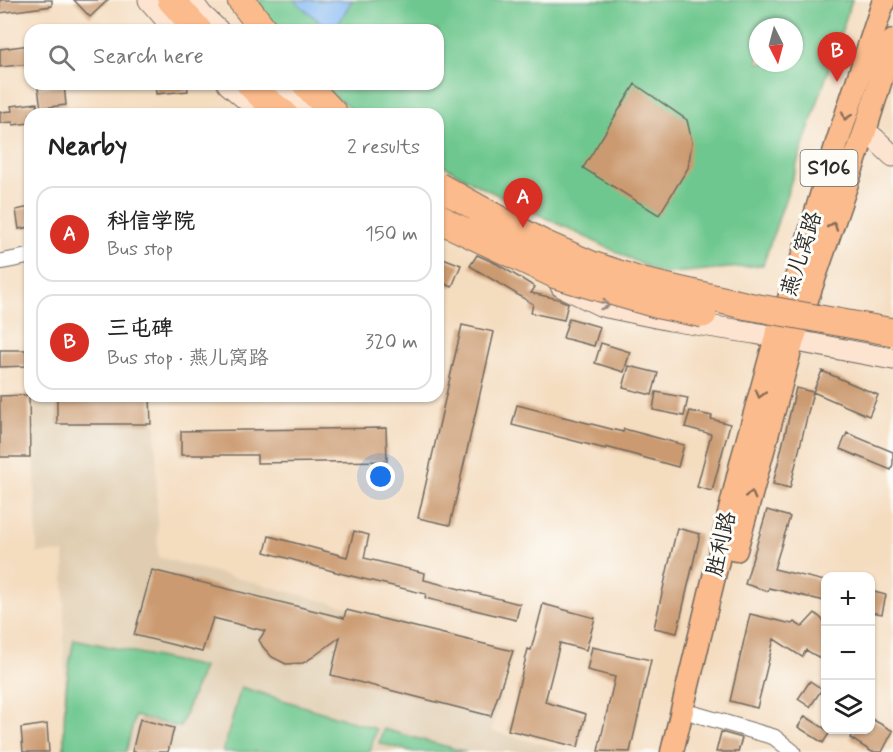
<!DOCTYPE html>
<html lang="en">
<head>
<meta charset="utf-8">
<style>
  :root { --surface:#fff; --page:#f6f6f6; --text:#222; --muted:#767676; --line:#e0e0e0; --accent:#d93025 }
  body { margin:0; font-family:Mynerve,"LXGW WenKai TC",sans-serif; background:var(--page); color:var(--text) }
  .controls { position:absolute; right:18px; bottom:18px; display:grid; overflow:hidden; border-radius:12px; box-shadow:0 2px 4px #0004 }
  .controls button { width:54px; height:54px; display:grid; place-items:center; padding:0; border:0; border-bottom:2px solid var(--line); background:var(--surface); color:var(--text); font:30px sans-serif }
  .compass { position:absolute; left:749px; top:18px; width:54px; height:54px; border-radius:50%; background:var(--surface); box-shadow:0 2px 4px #0004; rotate:174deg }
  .you { position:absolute; left:381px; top:477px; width:21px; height:21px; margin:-15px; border:4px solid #fff; border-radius:50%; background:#1a73e8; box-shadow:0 0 0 9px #1a73e833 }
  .badge { display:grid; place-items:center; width:39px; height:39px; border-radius:50%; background:var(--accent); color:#fff; font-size:20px; font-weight:700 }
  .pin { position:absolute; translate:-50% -50px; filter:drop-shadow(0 2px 3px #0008) }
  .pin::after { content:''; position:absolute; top:32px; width:21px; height:18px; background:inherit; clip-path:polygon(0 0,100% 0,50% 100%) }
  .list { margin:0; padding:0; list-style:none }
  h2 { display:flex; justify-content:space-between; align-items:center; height:78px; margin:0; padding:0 24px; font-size:26px }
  h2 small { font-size:20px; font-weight:400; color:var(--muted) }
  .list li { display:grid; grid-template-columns:39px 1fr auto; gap:18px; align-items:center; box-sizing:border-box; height:96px; margin:0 12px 12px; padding:0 12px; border:2px solid var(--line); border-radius:18px }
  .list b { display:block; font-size:22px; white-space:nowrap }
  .list p { margin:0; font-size:20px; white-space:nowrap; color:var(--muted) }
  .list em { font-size:20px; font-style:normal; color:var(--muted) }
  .icon { flex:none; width:33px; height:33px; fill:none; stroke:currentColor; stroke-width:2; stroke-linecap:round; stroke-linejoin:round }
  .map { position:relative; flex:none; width:893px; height:752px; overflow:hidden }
  .search { position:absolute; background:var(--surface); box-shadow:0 2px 4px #0004; left:24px; top:24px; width:420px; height:66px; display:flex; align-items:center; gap:15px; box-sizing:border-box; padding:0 21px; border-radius:18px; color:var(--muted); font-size:22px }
  .panel { position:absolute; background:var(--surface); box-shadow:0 2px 4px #0004; left:24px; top:108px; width:420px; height:294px; border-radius:18px }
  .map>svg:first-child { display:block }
  .built { fill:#e0cdb1 }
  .green { fill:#6ec78e; stroke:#4c795c; stroke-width:1.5; fill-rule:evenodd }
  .water { fill:#84baf3; stroke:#58728f; stroke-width:1.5 }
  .building { fill:#cb9a6f }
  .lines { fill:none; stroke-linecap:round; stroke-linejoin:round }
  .street-casing { stroke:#71695f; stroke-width:17 }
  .secondary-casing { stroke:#71695f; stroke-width:23 }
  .primary-casing { stroke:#71695f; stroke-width:25 }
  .highway-casing { stroke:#71695f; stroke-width:29 }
  .street { stroke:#fff; stroke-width:15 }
  .secondary { stroke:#fde4d1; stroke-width:21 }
  .primary { stroke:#fbbb8c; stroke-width:22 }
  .highway { stroke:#fbbb8c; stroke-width:27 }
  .highway-bridge-casing { stroke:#71695f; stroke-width:29; stroke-linecap:butt }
  .highway-bridge { stroke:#fbbb8c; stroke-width:27 }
  .oneway { stroke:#896c57 }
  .oneway2 { stroke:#94887e }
  .labels { text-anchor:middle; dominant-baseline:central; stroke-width:6; stroke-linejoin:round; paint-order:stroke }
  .shield { fill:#fdfcf7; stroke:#6a6a68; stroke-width:1.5 }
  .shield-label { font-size:21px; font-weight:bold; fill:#2b2b2b }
  .street-label { font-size:22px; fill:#2b2b2b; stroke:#fdfcf7 }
</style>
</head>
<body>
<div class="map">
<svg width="893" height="752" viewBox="0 0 893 752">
  <rect width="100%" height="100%" fill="#fdfcf7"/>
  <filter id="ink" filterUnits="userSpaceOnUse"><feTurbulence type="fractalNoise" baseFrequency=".0167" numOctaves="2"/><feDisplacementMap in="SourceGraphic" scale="12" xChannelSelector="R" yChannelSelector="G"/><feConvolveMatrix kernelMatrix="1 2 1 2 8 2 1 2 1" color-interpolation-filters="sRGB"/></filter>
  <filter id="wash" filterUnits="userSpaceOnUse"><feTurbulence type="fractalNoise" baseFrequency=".008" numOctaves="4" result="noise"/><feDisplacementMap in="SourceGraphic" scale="24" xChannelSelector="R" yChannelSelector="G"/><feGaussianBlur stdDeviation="1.35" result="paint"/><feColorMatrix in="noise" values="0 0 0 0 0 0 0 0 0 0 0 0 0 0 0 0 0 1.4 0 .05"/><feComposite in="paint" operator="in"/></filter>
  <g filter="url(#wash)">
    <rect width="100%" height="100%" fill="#f4dcbf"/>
    <!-- built -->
    <path class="built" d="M 33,396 L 155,396 L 158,557 L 513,651 L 491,731 L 573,752 L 64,752 L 64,553 L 37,553 Z"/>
    <!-- green -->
    <path class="green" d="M 235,0 L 852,0 L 763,265 L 662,274 L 475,184 L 438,162 L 438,114 L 357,114 L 320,84 L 438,84 L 438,30 L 259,30 ZM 758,27 L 794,27 L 794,63 L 758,63 Z
      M 74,639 L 203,667 L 180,727 L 135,716 L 126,752 L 64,752 C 63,714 66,676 74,639 Z
      M 241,687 L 376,729 L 370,752 L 223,752 Z
      M 383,729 L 466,752 L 414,752 L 379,743 Z"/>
    <!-- water -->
    <path class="water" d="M 294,0 L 352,0 L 335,30 L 329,30 Z"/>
    <g id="blocks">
      <!-- building -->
      <path class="building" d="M 0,0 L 52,0 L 52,6 L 0,13 Z
        M 74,0 L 108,0 L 90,17 Z
        M 30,45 L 30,64 L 0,67 L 0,49 Z
        M 155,84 L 187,84 L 188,91 L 156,94 Z
        M 635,84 L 687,120 L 692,142 L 688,168 L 659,215 L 583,168 Z
        M 64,85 L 66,105 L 41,108 L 38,88 Z
        M 37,103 L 38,114 L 30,114 L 30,123 L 13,125 L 13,122 L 0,123 L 0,112 L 12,111 L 11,106 Z
        M 30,207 L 30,227 L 19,229 L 16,210 Z
        M 477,255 L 497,264 L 535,287 L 531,293 L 558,299 L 568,303 L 564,320 L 531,313 L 533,304 L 470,266 Z
        M 438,256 L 461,265 L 452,287 L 438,281 Z
        M 569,318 L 600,327 L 594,346 L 563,338 Z
        M 462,325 L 494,332 L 450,525 L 418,518 Z
        M 601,343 L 630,352 L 624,372 L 595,363 Z
        M 0,350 L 26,350 L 26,366 L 0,367 Z
        M 629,366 L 658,373 L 652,395 L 623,388 Z
        M 822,371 L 878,395 L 869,416 L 813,392 Z
        M 796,388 L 813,392 L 790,488 L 773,484 Z
        M 656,392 L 688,398 L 684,416 L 653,410 Z
        M 29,395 L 30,457 L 0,457 L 0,396 Z
        M 150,396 L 151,424 L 57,424 L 57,397 Z
        M 517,405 L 623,432 L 624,429 L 684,445 L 678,467 L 606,447 L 606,449 L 512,425 Z
        M 690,411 L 712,416 L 711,419 L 730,424 L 712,491 L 697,487 L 711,434 L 685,427 Z
        M 386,428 L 387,461 L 257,463 L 257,455 L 181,455 L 181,431 Z
        M 847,433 L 893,452 L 893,464 L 891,470 L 840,449 Z
        M 767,510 L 790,517 L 774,569 L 825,581 L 825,601 L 769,588 L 768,591 L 745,584 Z
        M 677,528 L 700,534 L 677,633 L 654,628 Z
        M 354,531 L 369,535 L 364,558 L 425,573 L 424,580 L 520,604 L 516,620 L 425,598 L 426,594 L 343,574 L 265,552 L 269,536 L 347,557 Z
        M 152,570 L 344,618 L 346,610 L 513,651 L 491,716 L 331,675 L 340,637 L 313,657 L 303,663 L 286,664 L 272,657 L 263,647 L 259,640 L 265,631 L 213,618 L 202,652 L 134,635 Z
        M 870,591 L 886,595 L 882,614 L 870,612 Z
        M 543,604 L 595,618 L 586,650 L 560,643 L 545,702 L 586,714 L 578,747 L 508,730 L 528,649 L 531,650 Z
        M 815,613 L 825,622 L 825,661 L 806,650 L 802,657 L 774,639 L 757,708 L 730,701 L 750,614 L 792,624 L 794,622 L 802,627 Z
        M 592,647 L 651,660 L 630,752 L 598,751 L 615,677 L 587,670 Z
        M 810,681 L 822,689 L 810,707 L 798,699 Z
        M 805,716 L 830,732 L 823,743 L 798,727 Z
        M 870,718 L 893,731 L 882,752 L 872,752 L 850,738 L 855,729 L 870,729 Z
        M 140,719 L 174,728 L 168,752 L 132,752 Z
        M 47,724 L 49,752 L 23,752 L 21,728 Z
        M 721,732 L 742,738 L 738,752 L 716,752 Z"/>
    </g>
  </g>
  <g filter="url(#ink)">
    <use href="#blocks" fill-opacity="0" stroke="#71695f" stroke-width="1.5"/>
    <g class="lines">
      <defs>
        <path id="street" d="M 0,262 L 30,256
          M 695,714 L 774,737 L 793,752"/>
        <path id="secondary" d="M 149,0 L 175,30
          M 191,0 L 202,15 L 218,30
          M 228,84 L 263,114
          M 279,84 L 320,114
          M 865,131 L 876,140 L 893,156
          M 561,286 L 602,306 L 670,320 L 754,333 L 893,359"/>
        <path id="primary" d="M 736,550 L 793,340 L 865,131 L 893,41
          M 672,752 L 742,460 L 776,337 L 796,278 L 837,143 L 884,0"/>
        <path id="highway" d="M 171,0 L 198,30
          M 241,0 L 264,30
          M 250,84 L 267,101 L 284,114
          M 306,84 L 334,114"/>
      </defs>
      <!-- street casing -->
      <use href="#street" class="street-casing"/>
      <!-- secondary casing -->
      <use href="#secondary" class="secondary-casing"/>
      <!-- primary casing -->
      <use href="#primary" class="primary-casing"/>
      <!-- highway casing -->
      <use href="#highway" class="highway-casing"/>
      <!-- street -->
      <use href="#street" class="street"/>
      <!-- secondary -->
      <use href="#secondary" class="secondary"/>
      <!-- primary -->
      <use href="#primary" class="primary"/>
      <!-- highway -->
      <use href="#highway" class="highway"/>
      <defs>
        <path id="highway-bridge" d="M 438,186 L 542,243 L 592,265 L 643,282 L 748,306 L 893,332
          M 438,217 L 449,224 L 556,275 L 659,305 L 703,314"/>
      </defs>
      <!-- highway-bridge casing -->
      <use href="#highway-bridge" class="highway-bridge-casing"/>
      <!-- highway-bridge -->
      <use href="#highway-bridge" class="highway-bridge"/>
    </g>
    <!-- one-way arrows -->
    <defs><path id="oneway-chevron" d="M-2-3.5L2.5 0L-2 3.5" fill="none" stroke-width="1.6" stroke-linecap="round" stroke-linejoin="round" transform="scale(1.5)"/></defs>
    <g class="oneway">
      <use href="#oneway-chevron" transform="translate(846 116) rotate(108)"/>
      <use href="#oneway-chevron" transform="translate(833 226) rotate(-71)"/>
      <use href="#oneway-chevron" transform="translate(760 394) rotate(105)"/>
      <use href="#oneway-chevron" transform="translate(751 495) rotate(-75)"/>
    </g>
    <use class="oneway2" href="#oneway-chevron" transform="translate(605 305) rotate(17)"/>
  </g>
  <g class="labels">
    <!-- shield labels -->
    <rect class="shield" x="800.5" y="150" width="57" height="36" rx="4.5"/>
    <g class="shield-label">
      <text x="829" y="168">S106</text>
    </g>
    <!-- street labels -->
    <g class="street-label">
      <text transform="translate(802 254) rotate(-72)">燕儿窝路</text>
      <text transform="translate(722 544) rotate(-77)">胜利路</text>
    </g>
  </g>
</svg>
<div class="controls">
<button>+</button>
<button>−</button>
<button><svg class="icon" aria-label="layers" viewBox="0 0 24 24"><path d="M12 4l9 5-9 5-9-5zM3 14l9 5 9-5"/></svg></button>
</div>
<svg class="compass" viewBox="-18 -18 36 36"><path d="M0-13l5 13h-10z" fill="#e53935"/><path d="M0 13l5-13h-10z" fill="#767676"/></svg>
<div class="you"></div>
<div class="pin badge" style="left:523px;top:228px">A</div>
<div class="pin badge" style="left:837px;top:82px">B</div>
<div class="search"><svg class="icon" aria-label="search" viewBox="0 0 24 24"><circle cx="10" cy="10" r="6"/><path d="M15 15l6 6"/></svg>Search here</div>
<section class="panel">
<h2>Nearby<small>2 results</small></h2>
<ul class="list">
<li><span class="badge">A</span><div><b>科信学院</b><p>Bus stop</p></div><em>150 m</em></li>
<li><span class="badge">B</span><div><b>三屯碑</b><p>Bus stop · 燕儿窝路</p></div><em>320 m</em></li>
</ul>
</section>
</div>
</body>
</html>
